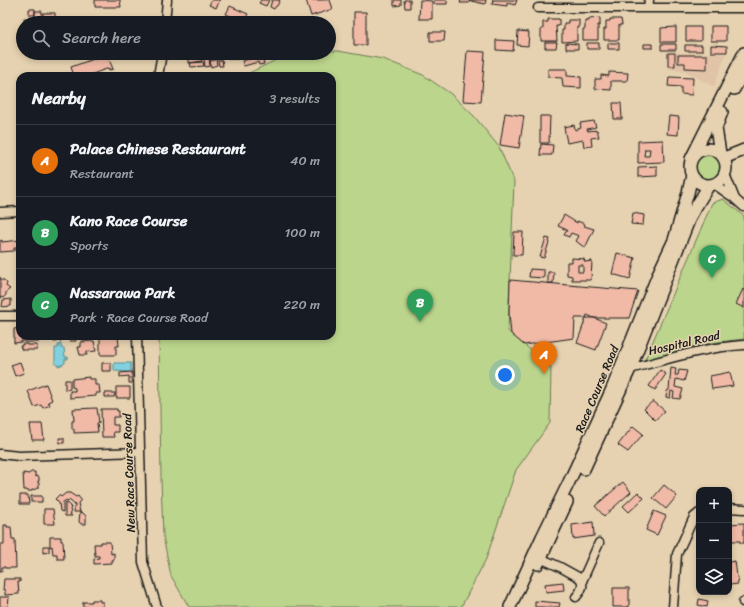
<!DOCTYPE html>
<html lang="en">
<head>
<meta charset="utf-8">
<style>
  :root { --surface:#171b24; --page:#242831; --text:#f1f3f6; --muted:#9ea1a6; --line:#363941; --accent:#d1495b }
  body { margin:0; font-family:Sriracha,sans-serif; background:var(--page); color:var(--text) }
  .controls { position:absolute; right:12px; bottom:12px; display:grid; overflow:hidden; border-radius:8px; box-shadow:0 2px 6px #0003 }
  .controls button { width:36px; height:36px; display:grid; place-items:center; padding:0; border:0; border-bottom:1px solid var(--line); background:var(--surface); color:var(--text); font:20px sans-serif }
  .you { position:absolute; left:505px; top:375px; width:14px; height:14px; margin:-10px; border:3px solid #fff; border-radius:50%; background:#1a73e8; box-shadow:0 0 0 6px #1a73e833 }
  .badge { display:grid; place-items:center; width:26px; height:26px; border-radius:50%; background:var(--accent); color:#fff; font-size:13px; font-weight:700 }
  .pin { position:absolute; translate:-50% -33px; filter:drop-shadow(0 1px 2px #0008) }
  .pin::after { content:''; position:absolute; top:21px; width:14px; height:12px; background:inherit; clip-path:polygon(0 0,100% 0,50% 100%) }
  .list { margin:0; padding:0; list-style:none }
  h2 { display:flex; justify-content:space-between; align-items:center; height:52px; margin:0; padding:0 16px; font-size:17px }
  h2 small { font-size:13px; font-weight:400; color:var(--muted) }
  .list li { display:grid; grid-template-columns:26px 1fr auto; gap:12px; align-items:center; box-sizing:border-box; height:72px; padding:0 16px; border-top:1px solid var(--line) }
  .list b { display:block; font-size:15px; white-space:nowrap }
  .list p { margin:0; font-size:13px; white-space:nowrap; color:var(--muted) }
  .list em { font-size:13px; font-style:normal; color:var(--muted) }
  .icon { flex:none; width:22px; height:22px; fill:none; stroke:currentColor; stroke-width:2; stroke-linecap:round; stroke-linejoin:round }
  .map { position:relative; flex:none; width:744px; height:607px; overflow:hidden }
  .search { position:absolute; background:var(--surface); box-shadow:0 2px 6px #0003; left:16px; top:16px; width:320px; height:44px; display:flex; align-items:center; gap:10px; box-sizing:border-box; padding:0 14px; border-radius:22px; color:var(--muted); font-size:15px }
  .panel { position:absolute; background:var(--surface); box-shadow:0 2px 6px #0003; left:16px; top:72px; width:320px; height:268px; border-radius:12px }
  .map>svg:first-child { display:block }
  .built { fill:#e1c4a7 }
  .green { fill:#bbd58c; stroke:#6c7854 }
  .water { fill:#82d1de; stroke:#598990 }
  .building { fill:#f1baa7; stroke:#1c1c1c; fill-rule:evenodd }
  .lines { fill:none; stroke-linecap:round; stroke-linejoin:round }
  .street-casing { stroke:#1c1c1c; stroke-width:11 }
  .secondary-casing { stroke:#1c1c1c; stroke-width:14 }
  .street { stroke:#e6d2b0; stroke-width:8 }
  .secondary { stroke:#e6d2b0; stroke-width:11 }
  .labels { text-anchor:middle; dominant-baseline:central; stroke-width:3; stroke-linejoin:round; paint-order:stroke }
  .street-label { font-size:12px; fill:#1c1c1c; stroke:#e6d2b0 }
</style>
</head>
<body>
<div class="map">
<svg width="744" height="607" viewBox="0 0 744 607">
  <rect width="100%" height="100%" fill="#e6d2b0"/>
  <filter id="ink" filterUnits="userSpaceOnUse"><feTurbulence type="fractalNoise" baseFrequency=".025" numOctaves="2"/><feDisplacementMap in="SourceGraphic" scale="8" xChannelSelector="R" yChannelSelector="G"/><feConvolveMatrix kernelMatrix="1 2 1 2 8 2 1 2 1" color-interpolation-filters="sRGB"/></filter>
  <g filter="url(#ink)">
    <!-- built -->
    <path class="built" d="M 667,52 L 724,54 L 726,54 L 714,87 L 685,71 L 667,69 Z"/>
    <!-- green -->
    <path class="green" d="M 329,51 L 338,51 L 383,59 L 423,75 L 451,94 L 474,116 L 499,147 L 514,182 L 508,331 L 551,367 L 550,423 L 516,470 L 486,559 L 461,607 L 189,607 L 171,576 L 163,536 L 161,479 L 159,336 L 332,336 L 332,76 L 243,76 L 276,60 L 300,53 L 329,53 Z
      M694 167a14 14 0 1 1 28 0a14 14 0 1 1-28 0Z
      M 723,199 L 744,216 L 744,339 L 702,344 L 644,362 L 712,203 Z"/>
    <!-- water -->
    <path class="water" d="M 61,344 L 61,348 L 64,348 L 65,357 L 68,357 L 68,359 L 65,359 L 65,363 L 59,366 L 55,363 L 55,348 L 58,348 L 58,345 Z
      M 114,363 L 131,363 L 131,372 L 114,371 Z"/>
    <!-- building -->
    <path class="building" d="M 95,0 L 120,0 L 121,7 L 95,7 Z
      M 212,0 L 220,0 L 216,8 L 209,5 Z
      M 261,0 L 269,0 L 266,6 L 259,3 Z
      M 272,0 L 280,0 L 277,6 L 276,6 L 274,9 L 270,7 Z
      M 306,0 L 330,0 L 333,9 L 311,16 Z
      M 394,0 L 401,0 L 401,5 L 394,6 Z
      M 404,0 L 410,0 L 410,8 L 405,8 Z
      M 420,0 L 432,1 L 432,19 L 419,19 Z
      M 434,0 L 447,0 L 447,4 L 434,4 Z
      M 461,0 L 470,0 L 469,3 L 460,3 Z
      M 471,0 L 486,0 L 485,4 L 471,1 Z
      M 493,0 L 492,0 L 517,0 L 515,5 L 507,3 L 507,6 L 492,4 Z
      M 230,6 L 248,14 L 244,22 L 240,20 L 239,23 L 230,23 L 233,17 L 226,14 Z
      M 29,9 L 35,9 L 35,15 L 29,15 Z
      M 35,11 L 42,11 L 41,23 L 24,23 L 24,18 L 35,19 Z
      M 354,12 L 366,12 L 366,45 L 354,45 Z
      M 43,13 L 55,13 L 55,23 L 43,23 Z
      M 600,18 L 600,25 L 598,25 L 598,40 L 583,40 L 583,29 L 585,29 L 585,21 L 589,21 L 589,19 Z
      M 207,19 L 208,23 L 182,23 L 182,20 Z
      M 548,19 L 559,19 L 559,26 L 556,26 L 557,41 L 541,41 L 541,29 L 543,29 L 543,22 L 548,22 Z
      M 610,19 L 621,19 L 622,25 L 619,25 L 619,40 L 604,40 L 604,29 L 606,29 L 606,21 L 610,21 Z
      M 568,20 L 579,20 L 579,27 L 577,27 L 577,41 L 562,42 L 562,30 L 564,30 L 564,23 L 568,23 Z
      M 711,26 L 726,26 L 726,41 L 711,41 Z
      M 676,27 L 676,42 L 661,42 L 661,28 Z
      M 686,27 L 701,27 L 701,41 L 686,41 Z
      M 518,31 L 529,32 L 528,46 L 517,45 Z
      M 430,32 L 445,32 L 444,41 L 430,41 Z
      M 496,40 L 514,41 L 513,51 L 496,50 Z
      M 545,42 L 557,42 L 556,48 L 545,48 Z
      M 566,43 L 578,44 L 578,49 L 566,49 Z
      M 587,43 L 599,43 L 599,49 L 587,49 Z
      M 608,43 L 619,43 L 619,49 L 608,49 Z
      M 644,44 L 653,44 L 653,48 L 644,48 Z
      M 661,44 L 676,44 L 676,50 L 661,50 Z
      M 685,45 L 702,45 L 702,51 L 685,51 Z
      M 711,45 L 727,46 L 727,52 L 711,52 Z
      M 467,51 L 485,52 L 481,102 L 463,101 Z
      M 238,53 L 239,59 L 228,59 L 227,54 Z
      M 243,53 L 261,53 L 264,64 L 259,65 L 258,62 L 244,66 L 242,61 L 257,57 L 256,54 L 245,57 L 245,59 L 242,59 L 241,56 L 244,55 Z
      M 668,53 L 675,53 L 675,66 L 668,66 Z
      M 107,54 L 113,69 L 109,70 L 109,68 L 87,76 L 74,76 L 71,67 Z
      M 678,55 L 707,55 L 707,69 L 685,68 L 685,63 L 678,63 Z
      M 209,57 L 210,66 L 205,67 L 204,58 Z
      M 202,58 L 202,61 L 189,63 L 189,59 Z
      M 216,59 L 217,65 L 211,67 L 210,60 L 213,61 Z
      M 218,60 L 222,60 L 223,66 L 219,66 Z
      M 203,62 L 204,66 L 191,67 L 190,63 Z
      M 548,69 L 567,69 L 567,76 L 581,77 L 581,88 L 563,87 L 562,78 L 548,77 Z
      M 609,72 L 628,73 L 627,81 L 611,81 L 611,90 L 595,89 L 595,79 L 601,79 L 601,75 L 609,76 Z
      M 669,77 L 693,78 L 692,95 L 681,94 L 681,87 L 668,86 Z
      M 613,103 L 621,103 L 622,119 L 614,119 Z
      M 505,113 L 524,116 L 519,148 L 500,145 Z
      M 540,116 L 550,116 L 549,143 L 540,143 Z
      M 669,116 L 679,117 L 678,135 L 667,134 Z
      M 594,121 L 596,127 L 587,129 L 588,131 L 597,130 L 599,137 L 591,138 L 592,146 L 584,147 L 583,140 L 567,143 L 564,127 L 574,125 L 575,130 L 581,128 L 580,123 Z
      M 663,140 L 664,162 L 638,163 L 638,141 ZM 645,149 L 650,149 L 649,156 L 644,156 Z
      M 541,144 L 553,145 L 552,155 L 540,155 Z
      M 657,166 L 657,176 L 638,177 L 638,167 Z
      M 633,213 L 644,215 L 643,225 L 631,224 Z
      M 564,215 L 577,223 L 577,221 L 585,224 L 584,226 L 594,229 L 585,248 L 576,241 L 579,236 L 571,233 L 569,237 L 564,235 L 567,230 L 558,226 Z
      M 514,232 L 523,232 L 522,255 L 513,255 Z
      M 546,238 L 550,239 L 544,258 L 540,257 Z
      M 2,240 L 2,242 L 20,240 L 20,251 L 16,251 L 16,248 L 14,248 L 14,251 L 0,252 L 0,241 Z
      M 617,253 L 635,258 L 630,279 L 612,274 Z
      M 572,258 L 584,259 L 585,262 L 592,261 L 591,280 L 572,280 L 572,276 L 567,275 L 567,262 L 572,262 ZM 578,265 L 583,265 L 583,272 L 578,272 Z
      M 530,269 L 544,270 L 544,278 L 529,277 Z
      M 548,272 L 554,272 L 553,283 L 548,283 Z
      M 0,277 L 1,280 L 4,280 L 7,283 L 6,286 L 10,289 L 6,292 L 6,295 L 3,298 L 1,297 L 0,299 Z
      M 510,280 L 638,291 L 629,318 L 575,318 L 574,338 L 524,345 L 511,334 L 509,313 Z
      M 743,289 L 744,290 L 744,308 L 736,304 Z
      M 11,299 L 11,306 L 2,307 L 3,300 Z
      M 587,315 L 606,323 L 596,350 L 577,343 Z
      M 20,328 L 20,336 L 23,336 L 22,336 L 22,342 L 14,343 L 14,329 Z
      M 24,336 L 40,336 L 38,336 L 39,342 L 24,342 Z
      M 69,336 L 75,336 L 76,341 L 69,341 Z
      M 80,336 L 94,336 L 94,338 L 82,340 Z
      M 100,336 L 118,336 L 119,346 L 116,346 L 116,355 L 100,355 Z
      M 54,337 L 61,337 L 61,341 L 54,342 Z
      M 94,341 L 96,351 L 87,352 L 87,355 L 80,355 L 78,347 L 81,347 L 81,342 Z
      M 22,344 L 27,344 L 27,345 L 37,345 L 37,350 L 22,350 L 20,346 L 22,346 Z
      M 20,362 L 24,373 L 15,376 L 11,365 Z
      M 102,363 L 111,363 L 111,371 L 102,371 Z
      M 671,368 L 676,369 L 675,375 L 678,375 L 679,370 L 687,371 L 684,381 L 676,379 L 675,387 L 683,389 L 680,399 L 673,398 L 674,392 L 671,391 L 670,398 L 666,397 L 667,391 L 669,390 Z
      M 660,370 L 666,374 L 655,390 L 649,386 Z
      M 132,372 L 132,383 L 129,383 L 129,376 L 120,377 L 120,373 Z
      M 730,372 L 733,386 L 712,389 L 710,376 Z
      M 89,377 L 89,379 L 95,379 L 95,385 L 99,385 L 100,393 L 96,393 L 96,396 L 70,398 L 70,391 L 75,391 L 75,388 L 72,387 L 72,379 Z
      M 65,380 L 70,380 L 70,389 L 65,390 Z
      M 46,384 L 52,400 L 48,402 L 50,405 L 43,408 L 41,405 L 34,407 L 28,391 Z
      M 116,387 L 130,387 L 130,398 L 116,398 Z
      M 105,393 L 115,393 L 115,394 L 114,397 L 105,397 Z
      M 653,401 L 665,411 L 655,420 L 644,409 Z
      M 97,408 L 99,423 L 97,423 L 98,432 L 74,433 L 74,429 L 72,429 L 72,421 L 74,421 L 73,409 Z
      M 101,409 L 117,409 L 117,411 L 119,411 L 119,417 L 113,417 L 113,425 L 118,425 L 118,432 L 113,432 L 114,437 L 102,437 Z
      M 30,424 L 42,424 L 44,440 L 32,440 Z
      M 633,426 L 643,434 L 628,452 L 618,445 Z
      M 59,438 L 64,438 L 64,443 L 60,443 Z
      M 31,472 L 35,472 L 35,476 L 39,477 L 39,481 L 38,481 L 38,483 L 39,483 L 39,488 L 32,490 L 32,491 L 27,491 L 27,490 L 24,490 L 23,473 L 29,474 Z
      M 623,482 L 631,492 L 604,516 L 595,506 Z
      M 664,485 L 677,496 L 666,509 L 653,498 Z
      M 638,492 L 644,498 L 629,512 L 623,506 Z
      M 66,493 L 70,493 L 76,497 L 78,496 L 81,500 L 78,503 L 80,512 L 74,512 L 75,505 L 69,500 L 69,501 L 67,502 L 67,500 L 63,502 L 63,512 L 60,511 L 59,503 L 55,499 L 59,495 L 61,497 Z
      M 20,495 L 28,495 L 29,504 L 20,504 Z
      M 31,496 L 42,496 L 42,502 L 31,502 Z
      M 65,503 L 69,504 L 70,507 L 71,507 L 71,508 L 70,509 L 71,514 L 70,514 L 72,516 L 65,516 Z
      M 44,509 L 53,509 L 55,524 L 44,524 Z
      M 654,511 L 666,516 L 657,535 L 646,530 Z
      M 80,512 L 83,513 L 86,516 L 86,524 L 81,524 L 79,522 Z
      M 593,522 L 594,536 L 573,539 L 572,525 Z
      M 744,523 L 744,543 L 740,543 L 740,541 L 729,541 L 729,524 Z
      M 4,525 L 7,525 L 7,527 L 11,527 L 12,539 L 15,539 L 16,568 L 5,568 L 5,567 L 2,567 L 2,571 L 0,571 L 0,544 L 4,544 Z
      M 50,537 L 61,537 L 61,541 L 63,541 L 64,559 L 57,559 L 57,554 L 53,554 L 52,546 L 50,547 Z
      M 101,542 L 110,542 L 111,554 L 114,553 L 114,560 L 112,560 L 112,563 L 94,564 L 94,559 L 99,558 L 99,556 L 95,556 L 94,544 L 101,544 Z
      M 43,546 L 49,546 L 49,552 L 43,553 Z
      M 735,561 L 738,584 L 729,585 L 729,562 Z
      M 4,579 L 20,579 L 20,582 L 18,582 L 19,594 L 5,595 L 5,590 L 3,590 Z
      M 563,582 L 564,590 L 546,592 L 545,584 Z
      M 613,588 L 629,588 L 629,607 L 613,607 Z
      M 0,597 L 9,597 L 8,607 L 0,607 Z
      M 699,599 L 708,601 L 707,607 L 698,605 Z
      M 92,600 L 100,600 L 100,602 L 103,602 L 103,607 L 83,607 L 83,602 L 92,602 Z
      M 535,601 L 560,603 L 559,607 L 535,607 Z"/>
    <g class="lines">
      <defs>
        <path id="street" d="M 538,8 L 744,8
          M 648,8 L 649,0
          M 165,23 L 167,0
          M 158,76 L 162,53
          M 725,174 L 735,199 L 744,207
          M 714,184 L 734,198
          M 0,212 L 20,211
          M 0,316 L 20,316
          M 137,336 L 143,562 L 157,607
          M 630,369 C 667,359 706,347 744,345
          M 0,454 L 19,456 L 140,452
          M 729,508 L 744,509
          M 540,558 L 560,567 L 580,578 C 585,585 581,591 576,597
          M 582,581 L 599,543
          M 743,602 L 744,602
          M 673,607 L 677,554 L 694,517 L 699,513"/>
        <path id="secondary" d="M 734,89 L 744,71
          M690 167a18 18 0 1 1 36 0a18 18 0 1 1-36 0Z
          M 720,153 L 716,128 L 722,112
          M 724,158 L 744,150
          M 691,159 L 744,53
          M 584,469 L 630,369 L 691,215 L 709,185
          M 538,564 L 567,502
          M 510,607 L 542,537 L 569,482 L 612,389 L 659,272 L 674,240 L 688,193 L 692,175"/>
      </defs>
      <!-- street casing -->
      <use href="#street" class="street-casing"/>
      <!-- secondary casing -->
      <use href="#secondary" class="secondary-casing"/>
      <!-- street -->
      <use href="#street" class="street"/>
      <!-- secondary -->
      <use href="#secondary" class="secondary"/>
    </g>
  </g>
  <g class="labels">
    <!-- street labels -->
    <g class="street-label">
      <text transform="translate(684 343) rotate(-13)">Hospital Road</text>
      <text transform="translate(597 389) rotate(-67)">Race Course Road</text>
      <text transform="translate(129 473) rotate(-92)">New Race Course Road</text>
    </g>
  </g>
</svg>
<div class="controls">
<button>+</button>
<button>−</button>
<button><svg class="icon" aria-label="layers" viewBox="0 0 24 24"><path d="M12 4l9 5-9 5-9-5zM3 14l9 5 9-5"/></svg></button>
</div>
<div class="you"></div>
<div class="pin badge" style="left:544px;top:374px;background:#e8710a">A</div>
<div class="pin badge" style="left:420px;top:322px;background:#2e9e5b">B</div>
<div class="pin badge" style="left:712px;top:278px;background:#2e9e5b">C</div>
<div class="search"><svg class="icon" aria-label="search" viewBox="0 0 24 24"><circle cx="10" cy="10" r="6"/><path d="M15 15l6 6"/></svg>Search here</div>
<section class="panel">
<h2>Nearby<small>3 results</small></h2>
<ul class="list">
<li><span class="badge" style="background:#e8710a">A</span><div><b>Palace Chinese Restaurant</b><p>Restaurant</p></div><em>40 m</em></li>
<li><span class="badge" style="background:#2e9e5b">B</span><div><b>Kano Race Course</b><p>Sports</p></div><em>100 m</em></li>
<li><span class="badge" style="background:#2e9e5b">C</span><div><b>Nassarawa Park</b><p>Park · Race Course Road</p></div><em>220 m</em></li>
</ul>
</section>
</div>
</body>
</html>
